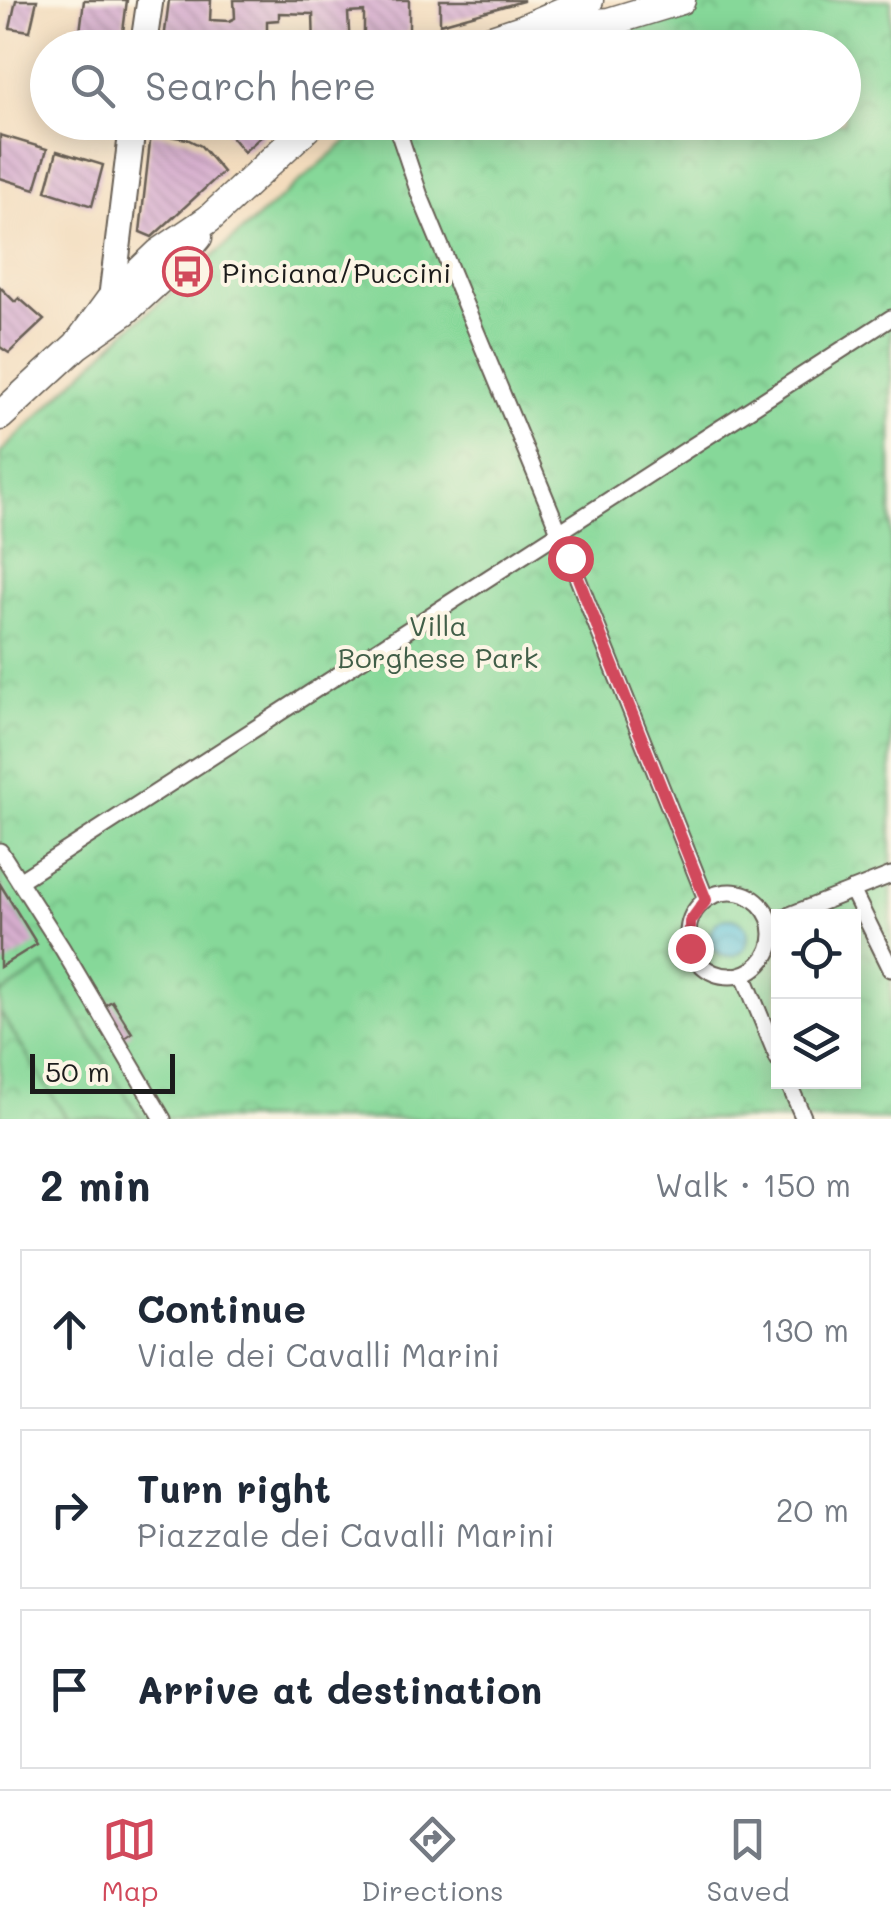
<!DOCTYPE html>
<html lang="en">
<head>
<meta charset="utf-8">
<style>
  :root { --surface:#fff; --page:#f2f2f3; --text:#1f2937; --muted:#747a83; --line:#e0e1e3; --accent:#d1495b }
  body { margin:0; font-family:Mali,sans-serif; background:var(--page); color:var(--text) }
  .controls { position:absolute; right:30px; bottom:30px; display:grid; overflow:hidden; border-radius:0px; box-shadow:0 5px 25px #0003 }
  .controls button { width:90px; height:90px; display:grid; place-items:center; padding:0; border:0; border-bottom:2px solid var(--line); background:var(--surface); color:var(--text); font:50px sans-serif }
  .scale { position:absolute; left:30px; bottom:25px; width:145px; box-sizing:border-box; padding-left:10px; border:5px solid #1c1c1c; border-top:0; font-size:28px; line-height:35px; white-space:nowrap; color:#1c1c1c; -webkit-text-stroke:8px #fcf5e5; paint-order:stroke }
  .stop { position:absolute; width:30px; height:30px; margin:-22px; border:8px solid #d1495b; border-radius:50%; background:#fff }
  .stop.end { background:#d1495b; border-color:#fff; box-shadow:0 2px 10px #0008 }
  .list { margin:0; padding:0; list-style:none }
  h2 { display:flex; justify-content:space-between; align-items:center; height:130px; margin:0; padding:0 40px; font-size:42px }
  h2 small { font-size:32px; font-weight:400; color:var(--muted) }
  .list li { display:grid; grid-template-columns:65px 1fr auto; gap:30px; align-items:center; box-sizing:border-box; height:160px; margin:0 20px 20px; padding:0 20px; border:2px solid var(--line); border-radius:0px }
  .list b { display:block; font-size:38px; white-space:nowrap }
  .list p { margin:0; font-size:32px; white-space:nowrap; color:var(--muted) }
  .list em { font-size:32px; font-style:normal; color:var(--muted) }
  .icon { flex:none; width:55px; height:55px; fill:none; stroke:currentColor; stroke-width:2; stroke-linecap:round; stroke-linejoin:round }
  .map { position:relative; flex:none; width:891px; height:1119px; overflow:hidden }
  .search { position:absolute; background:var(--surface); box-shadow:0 5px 25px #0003; left:30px; right:30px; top:30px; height:110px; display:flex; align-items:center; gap:25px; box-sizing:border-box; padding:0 35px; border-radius:55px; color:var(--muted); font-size:38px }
  .sheet { height:670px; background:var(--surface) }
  nav { display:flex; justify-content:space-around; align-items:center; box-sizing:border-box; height:140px; border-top:2px solid var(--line); background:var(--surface); font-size:28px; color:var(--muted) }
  nav a { display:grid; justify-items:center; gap:5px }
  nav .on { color:var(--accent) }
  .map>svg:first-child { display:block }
  .park { fill:url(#park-crowns); stroke:#517a5a; stroke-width:2.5; fill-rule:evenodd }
  .garden { fill:#86d899; stroke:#517a5a; stroke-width:2.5 }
  .water { fill:url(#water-waves); stroke:#3b6e7a; stroke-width:2.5 }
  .building { fill:url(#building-back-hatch) }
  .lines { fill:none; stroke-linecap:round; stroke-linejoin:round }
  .pedestrian-casing { stroke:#675f54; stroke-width:19 }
  .tertiary-casing { stroke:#675f54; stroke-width:29 }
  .secondary-casing { stroke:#675f54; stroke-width:31 }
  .pedestrian { stroke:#fff; stroke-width:15 }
  .tertiary { stroke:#fff; stroke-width:25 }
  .secondary { stroke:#fff; stroke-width:28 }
  .route { stroke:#d1495b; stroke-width:12 }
  .labels { text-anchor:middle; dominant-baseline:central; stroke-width:8; stroke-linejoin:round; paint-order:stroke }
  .poi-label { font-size:28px; fill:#1c1c1c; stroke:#fcf5e5; text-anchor:start }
  .park-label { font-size:28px; fill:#415e48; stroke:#fcf5e5 }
</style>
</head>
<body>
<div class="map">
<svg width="891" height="1119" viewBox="0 0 891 1119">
  <defs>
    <pattern id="park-crowns" width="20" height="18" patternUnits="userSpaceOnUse" patternTransform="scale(2.5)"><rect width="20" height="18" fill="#86d899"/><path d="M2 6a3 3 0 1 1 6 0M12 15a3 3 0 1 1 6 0" fill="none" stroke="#73b983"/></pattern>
    <pattern id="water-waves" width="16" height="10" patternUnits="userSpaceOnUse" patternTransform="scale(2.5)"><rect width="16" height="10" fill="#5ac1d8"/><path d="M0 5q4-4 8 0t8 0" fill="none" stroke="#4ea5b9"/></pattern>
    <pattern id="building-back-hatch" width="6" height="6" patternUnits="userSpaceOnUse" patternTransform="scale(2.5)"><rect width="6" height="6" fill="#d6adce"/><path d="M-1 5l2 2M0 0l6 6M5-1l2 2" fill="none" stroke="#b794b0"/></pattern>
  </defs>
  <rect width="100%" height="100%" fill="#fcf5e5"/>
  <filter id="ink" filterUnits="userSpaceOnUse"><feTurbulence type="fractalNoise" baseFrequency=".01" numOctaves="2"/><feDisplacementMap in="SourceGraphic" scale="20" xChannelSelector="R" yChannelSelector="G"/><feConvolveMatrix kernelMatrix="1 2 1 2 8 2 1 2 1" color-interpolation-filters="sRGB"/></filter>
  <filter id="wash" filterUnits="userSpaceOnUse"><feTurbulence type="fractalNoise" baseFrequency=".0048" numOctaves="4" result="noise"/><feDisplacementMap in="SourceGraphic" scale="40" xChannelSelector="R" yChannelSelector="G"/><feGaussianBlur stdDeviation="2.25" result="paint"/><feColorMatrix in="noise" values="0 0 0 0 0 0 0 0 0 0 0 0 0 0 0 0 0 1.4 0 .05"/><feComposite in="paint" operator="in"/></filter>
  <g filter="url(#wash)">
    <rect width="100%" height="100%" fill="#f3dcbd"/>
    <!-- park -->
    <path class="park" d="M 711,0 L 891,0 L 891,1119 L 0,1119 L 0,453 L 125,332 L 368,123 L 844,122 L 844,48 L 577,47 ZM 778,916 L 854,916 L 854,1082 L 778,1082 Z"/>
    <!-- garden -->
    <path class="garden" d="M 45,966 L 141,1119 L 67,1119 L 0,1012 L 0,995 Z"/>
    <!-- water -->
    <path class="water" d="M710 937a19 19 0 1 1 38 0a19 19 0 1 1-38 0Z"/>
    <g id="blocks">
      <!-- building -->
      <path class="building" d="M 16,0 L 37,0 L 30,31 L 10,28 Z
        M 84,0 L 127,0 L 121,48 L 78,48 Z
        M 169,0 L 211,0 L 210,20 L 229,21 L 235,18 L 234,0 L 409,0 L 409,33 L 364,45 L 364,12 L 348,13 L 350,48 L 314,48 L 313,14 L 279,13 L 279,20 L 267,21 L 267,48 L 163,48 Z
        M 440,0 L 523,0 L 523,1 L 440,24 Z
        M 219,122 L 272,122 L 273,126 L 244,152 Z
        M 151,133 L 187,139 L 201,146 L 223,172 L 152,237 L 140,232 Z
        M 0,135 L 47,149 L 35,189 L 0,178 Z
        M 57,151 L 103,165 L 92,206 L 46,191 Z
        M 0,287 L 15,302 L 19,298 L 44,320 L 9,353 L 0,347 Z
        M 0,884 L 37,944 L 0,967 Z
        M 112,1001 L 132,1033 L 120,1041 L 99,1009 Z"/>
    </g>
  </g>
  <g filter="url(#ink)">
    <use href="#blocks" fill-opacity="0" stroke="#675f54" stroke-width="2.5"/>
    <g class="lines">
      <defs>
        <path id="pedestrian" d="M 395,122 L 420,196 L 550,509 L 706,899
          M 0,851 L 62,948 L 163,1119
          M 19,881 L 891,318
          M 852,890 L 891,969
          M688 934a42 42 0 1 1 84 0a42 42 0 1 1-84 0Z
          M 787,916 L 891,875
          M 743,974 L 778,1059
          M 788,1082 L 804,1119"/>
        <path id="tertiary" d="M 143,48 L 150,0
          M 110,311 L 133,122"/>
        <path id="secondary" d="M 522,29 L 609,22 L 681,0
          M 465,48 L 522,29 L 589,0
          M 77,345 L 110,300 L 159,253 L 209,219 L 313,122
          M 0,416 L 77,345 L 125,311 L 173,267 L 198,237"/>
      </defs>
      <!-- pedestrian casing -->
      <use href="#pedestrian" class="pedestrian-casing"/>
      <!-- tertiary casing -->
      <use href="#tertiary" class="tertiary-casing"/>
      <!-- secondary casing -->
      <use href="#secondary" class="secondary-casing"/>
      <!-- pedestrian -->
      <use href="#pedestrian" class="pedestrian"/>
      <!-- tertiary -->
      <use href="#tertiary" class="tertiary"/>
      <!-- secondary -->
      <use href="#secondary" class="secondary"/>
    </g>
  </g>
  <g class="lines" filter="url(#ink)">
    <!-- route -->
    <path class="route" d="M 570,558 L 706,900 L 690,922 L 690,948"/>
  </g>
  <!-- icons -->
  <defs>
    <symbol id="bus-ring" viewBox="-11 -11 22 22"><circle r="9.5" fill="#fcf5e5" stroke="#d1495b" stroke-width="1.5"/><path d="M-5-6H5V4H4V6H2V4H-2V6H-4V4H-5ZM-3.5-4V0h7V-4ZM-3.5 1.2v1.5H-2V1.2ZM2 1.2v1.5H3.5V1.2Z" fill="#d1495b"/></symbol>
  </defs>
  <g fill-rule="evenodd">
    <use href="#bus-ring" x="160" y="244" width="55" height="55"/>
  </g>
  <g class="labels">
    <!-- poi labels -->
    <g class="poi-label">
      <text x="222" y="272">Pinciana/Puccini</text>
    </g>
    <!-- park labels -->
    <g class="park-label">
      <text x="438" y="625">Villa<tspan x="438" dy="32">Borghese Park</tspan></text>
    </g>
  </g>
</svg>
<div class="controls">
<button><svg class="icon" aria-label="locate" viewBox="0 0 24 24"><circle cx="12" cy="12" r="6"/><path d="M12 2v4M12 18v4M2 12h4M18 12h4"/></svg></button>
<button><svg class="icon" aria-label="layers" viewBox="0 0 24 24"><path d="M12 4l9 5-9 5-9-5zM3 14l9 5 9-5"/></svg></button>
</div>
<div class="scale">50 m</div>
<div class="stop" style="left:570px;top:558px"></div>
<div class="stop end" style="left:690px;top:948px"></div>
<div class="search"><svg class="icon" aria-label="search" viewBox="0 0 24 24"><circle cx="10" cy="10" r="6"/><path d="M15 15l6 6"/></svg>Search here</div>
</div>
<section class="sheet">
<h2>2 min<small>Walk · 150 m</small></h2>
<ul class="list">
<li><svg class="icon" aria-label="ahead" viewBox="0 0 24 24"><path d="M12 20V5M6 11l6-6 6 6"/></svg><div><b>Continue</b><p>Viale dei Cavalli Marini</p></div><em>130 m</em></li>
<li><svg class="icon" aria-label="right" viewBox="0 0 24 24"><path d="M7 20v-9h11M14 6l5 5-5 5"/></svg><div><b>Turn right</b><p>Piazzale dei Cavalli Marini</p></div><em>20 m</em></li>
<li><svg class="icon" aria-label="arrive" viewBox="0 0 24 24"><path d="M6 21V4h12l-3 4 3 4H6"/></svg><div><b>Arrive at destination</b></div></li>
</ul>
</section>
<nav>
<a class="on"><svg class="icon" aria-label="map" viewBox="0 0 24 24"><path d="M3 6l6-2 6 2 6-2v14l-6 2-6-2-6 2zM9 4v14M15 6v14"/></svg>Map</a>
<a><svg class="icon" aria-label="directions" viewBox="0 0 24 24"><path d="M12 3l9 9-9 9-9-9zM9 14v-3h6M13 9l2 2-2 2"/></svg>Directions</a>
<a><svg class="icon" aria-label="saved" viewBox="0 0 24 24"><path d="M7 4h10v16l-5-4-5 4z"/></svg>Saved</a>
</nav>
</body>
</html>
